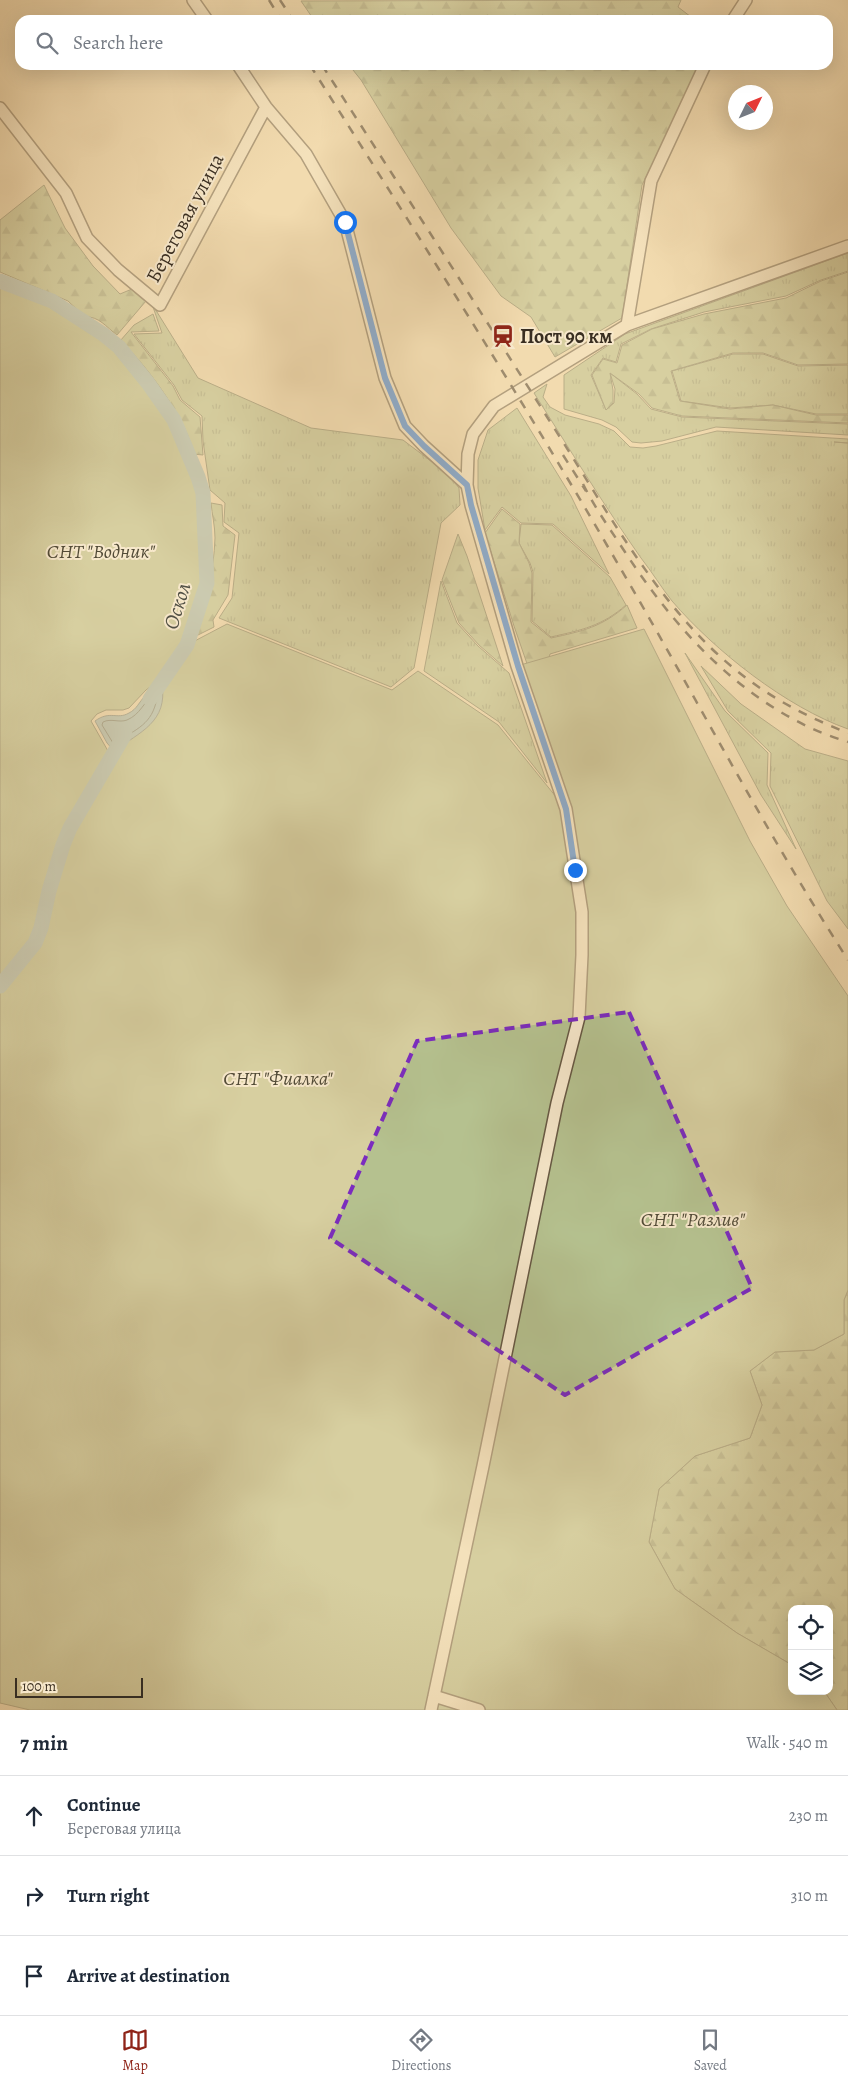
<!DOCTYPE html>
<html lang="en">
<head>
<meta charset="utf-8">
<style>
  :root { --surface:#fff; --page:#f2f2f3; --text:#1f2937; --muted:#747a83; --line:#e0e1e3; --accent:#8f2418 }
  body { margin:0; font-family:Alegreya,serif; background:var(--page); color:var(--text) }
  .controls { position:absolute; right:15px; bottom:15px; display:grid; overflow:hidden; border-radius:10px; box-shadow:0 5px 20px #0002 }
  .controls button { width:45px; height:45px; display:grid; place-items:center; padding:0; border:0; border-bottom:1px solid var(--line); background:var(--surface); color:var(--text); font:25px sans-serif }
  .compass { position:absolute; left:728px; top:85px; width:45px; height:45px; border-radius:50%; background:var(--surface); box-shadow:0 5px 20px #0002; rotate:47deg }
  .scale { position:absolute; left:15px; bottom:12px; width:128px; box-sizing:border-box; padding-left:5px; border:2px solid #392e21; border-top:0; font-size:14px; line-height:18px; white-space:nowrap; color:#392e21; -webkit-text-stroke:4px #f7e8cb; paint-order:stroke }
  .stop { position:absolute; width:15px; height:15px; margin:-11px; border:4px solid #1a73e8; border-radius:50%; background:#fff }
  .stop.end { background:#1a73e8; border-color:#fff; box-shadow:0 1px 5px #0008 }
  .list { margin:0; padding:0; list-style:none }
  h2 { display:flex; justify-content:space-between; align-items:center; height:65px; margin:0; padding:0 20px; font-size:21px }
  h2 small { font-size:16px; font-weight:400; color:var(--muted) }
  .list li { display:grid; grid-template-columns:32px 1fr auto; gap:15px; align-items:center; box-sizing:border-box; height:80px; padding:0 20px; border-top:1px solid var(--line) }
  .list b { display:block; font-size:19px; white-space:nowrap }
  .list p { margin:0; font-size:16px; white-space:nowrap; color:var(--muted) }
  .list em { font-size:16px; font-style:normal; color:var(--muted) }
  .icon { flex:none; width:28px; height:28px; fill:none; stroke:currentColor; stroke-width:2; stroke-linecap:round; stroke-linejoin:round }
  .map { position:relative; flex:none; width:848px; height:1710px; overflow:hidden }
  .search { position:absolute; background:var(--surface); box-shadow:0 5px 20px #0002; left:15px; right:15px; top:15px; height:55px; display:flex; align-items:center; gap:12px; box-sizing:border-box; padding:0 18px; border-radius:15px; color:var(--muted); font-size:19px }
  .sheet { height:305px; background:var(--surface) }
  nav { display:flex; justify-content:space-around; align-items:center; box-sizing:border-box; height:70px; border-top:1px solid var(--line); background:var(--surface); font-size:14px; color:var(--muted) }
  nav a { display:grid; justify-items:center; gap:2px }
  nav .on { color:var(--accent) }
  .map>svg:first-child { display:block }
  .grass { fill:url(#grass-tufts); stroke:#777858 }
  .forest { fill:url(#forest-firs); stroke:#777858 }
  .garden { fill:#b5c18f; stroke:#777858 }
  .water { fill:#9db9b3; stroke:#758179 }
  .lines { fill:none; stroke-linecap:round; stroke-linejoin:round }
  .shore { stroke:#6b746a; stroke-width:1 }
  .river { stroke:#9db9b3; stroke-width:15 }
  .minor-casing { stroke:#675944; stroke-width:14 }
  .minor { stroke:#f7e8cb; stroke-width:11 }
  .rail { stroke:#392e21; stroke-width:2.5; stroke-dasharray:9 9; stroke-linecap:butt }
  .route { stroke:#1a73e8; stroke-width:6 }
  .marked { fill:none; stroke:#7b2cbf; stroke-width:4; stroke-dasharray:10 6; stroke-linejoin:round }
  .labels { text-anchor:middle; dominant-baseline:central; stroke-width:4; stroke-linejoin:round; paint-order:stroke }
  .street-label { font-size:20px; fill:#392e21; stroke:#f7e8cb }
  .poi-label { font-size:20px; font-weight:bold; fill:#392e21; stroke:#f7e8cb; text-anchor:start }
  .park-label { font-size:20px; font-style:italic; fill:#524b37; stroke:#f7e8cb }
  .water-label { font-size:21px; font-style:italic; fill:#525146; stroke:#f7e8cb }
</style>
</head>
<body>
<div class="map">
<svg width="848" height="1710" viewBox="0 0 848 1710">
  <defs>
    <pattern id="grass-tufts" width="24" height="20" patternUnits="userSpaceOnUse" patternTransform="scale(1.25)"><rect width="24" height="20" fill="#b5c18f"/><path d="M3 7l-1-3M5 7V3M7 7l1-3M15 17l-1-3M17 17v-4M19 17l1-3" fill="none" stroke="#949d74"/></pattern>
    <pattern id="forest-firs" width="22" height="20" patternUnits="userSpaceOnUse" patternTransform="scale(1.25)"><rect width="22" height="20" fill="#b5c18f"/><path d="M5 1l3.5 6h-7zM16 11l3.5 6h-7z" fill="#949d74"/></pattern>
  </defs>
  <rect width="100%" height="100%" fill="#f2dbaf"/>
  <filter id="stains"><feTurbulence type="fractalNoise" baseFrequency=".004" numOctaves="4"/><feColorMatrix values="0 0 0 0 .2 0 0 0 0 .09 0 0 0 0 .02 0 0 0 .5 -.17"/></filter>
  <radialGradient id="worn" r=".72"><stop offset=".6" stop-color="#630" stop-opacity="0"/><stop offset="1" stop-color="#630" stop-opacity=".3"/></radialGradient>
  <!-- grass -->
  <path class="grass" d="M 848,253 L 848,271 L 821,280 L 786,296 L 704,312 L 651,329 L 621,344 L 616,362 L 603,358 L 591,375 L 606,410 L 614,403 L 615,389 L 610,373 L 637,394 L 651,409 L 682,417 L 848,424 L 848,435 L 716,427 L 662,441 L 641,443 L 632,442 L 616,427 L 602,420 L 564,409 L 564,375 L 625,334 Z
    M 152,304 L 198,378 L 311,428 L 403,440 L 448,474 L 459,488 L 460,505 L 441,523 L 414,668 L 391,687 L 219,618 L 232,598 L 239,533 L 224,522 L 225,503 L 210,490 L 203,441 L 202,416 L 182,400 L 174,385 L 134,334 L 162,333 Z
    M 733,354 L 763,354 L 798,366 L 848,365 L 848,414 L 816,414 L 773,405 L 730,408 L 681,401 L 672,371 Z
    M 547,384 L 543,397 L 550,407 L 565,415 L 599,424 L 614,431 L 630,447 L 643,448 L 656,446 L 717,431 L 848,439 L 848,443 L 834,442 L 848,443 L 848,729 C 786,707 715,651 672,601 C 661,587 652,572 641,558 C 603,504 569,448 534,393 Z
    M 517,408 L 571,496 L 609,574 L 553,524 L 521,523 L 502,507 L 485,530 L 478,488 L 478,460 L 488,430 Z
    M 521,524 L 552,525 L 610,577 L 626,605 C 602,626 582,630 551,637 L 532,621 L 533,572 L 530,563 L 519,543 Z
    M 441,581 L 457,623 L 478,646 L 509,673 L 547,783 L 499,722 L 424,671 Z
    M 685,653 L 725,711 L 768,753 L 767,785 L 796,849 L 761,795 Z
    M 701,666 L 741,704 L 805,749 L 848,761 L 848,929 L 827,901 L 770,786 L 771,753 L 728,711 Z"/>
  <!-- forest -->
  <path class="forest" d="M 681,0 L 678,7 L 695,20 L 314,20 L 301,1 Z
    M 349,65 L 703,65 L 642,185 L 622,318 L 555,357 L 531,317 L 501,296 L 451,228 L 361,80 Z
    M 44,185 L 65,228 L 93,266 L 120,294 L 132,289 L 146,301 L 117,335 C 106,327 99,316 85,317 L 68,301 L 0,272 L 0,220 Z
    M 848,272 L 848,364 L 798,365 L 763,353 L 733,353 L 671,371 L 680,401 L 730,409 L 773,405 L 816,415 L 848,415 L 848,423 L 682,416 L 652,408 L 639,394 L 610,373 L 613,390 L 613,403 L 606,410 L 592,375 L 603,359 L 617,363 L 622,345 L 652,329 L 704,314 L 786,298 L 821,281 Z
    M 153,314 L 159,331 L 131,332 L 173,386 L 180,400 L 200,417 L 203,455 L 193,454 C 190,424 144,361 120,341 L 134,325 Z
    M 211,503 L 222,505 L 223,526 L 235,535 L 228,595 L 213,620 L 214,627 L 194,637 C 205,605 214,572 215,538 C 215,526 212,514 211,503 Z
    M 502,509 L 520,524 L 519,543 L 529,563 L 532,573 L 531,622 L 551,638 C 583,631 602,627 627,605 L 637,628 L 550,654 L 545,674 L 533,681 L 514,626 L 485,533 Z
    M 458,534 L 467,556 L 503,666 L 479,645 L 459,623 L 442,580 Z
    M 848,1290 L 848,1710 L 837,1710 L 824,1691 L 829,1691 L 829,1609 L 792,1609 L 792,1665 L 737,1633 L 675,1589 L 649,1542 L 659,1489 L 695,1456 L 750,1438 L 762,1405 L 750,1371 L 775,1352 L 814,1350 L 844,1334 L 844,1300 Z"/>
  <!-- garden -->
  <path class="garden" d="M 0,284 L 49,304 L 115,349 L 131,366 L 170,420 L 186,455 L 200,492 L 203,582 L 180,651 L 160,680 L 146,690 L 129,708 L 123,710 L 106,710 L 97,714 L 91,721 L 108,751 L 59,842 L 44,890 L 37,926 L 31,939 L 0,979 Z
    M 227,624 L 392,690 L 418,671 L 498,725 L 565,808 L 517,666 L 644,629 L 750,841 L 787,906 L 848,996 L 848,1290 L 844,1300 L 844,1334 L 814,1350 L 775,1352 L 750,1371 L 762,1405 L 750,1438 L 695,1456 L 659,1489 L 649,1542 L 675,1589 L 737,1633 L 792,1665 L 792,1691 L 824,1691 L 837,1710 L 30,1710 L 0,1703 L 0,986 L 35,943 L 41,928 L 49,891 L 63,845 L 117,746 L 162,684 L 187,645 Z"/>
  <!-- water -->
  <path class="water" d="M 162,684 C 168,722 140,732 114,751 L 107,743 L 95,721 C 110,710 117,720 129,713 C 137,709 139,702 145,696 C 150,691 156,687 162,684 Z"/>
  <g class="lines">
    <!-- shore -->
    <path class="shore" d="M 154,695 L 157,698 C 152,725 137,728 116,743 L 113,743 L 102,725 L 103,722 C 111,718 119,723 127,720 C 141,714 143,702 154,695 Z"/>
    <!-- river -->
    <path class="river" d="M 0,281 L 52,301 L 103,334 L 119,347 L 148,383 L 174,420 L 198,477 L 203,493 L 207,583 L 187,645 L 150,699
      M 0,986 L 35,943 L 41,928 L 49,891 L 63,845 L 70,828 L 125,734"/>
    <defs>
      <path id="minor" d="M 193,0 L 207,20
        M 733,20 L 746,0
        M 238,65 L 266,107 L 306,154 L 345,222 L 385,378 L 405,426 L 424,446 L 467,485
        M 0,108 L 66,193 L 87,238 L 118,270 L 160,305 L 266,107
        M 627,325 L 651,181 L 705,65
        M 434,1696 L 479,1710
        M 431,1710 L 483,1466 L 557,1103 L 579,1017 L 582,955 L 582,912 L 566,809 L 517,666 L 471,505 L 467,485 L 468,454 L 473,434 L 494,406 L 627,325 L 848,246"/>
    </defs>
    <!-- minor casing -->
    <use href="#minor" class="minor-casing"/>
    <!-- minor -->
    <use href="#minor" class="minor"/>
    <!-- rail -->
    <path class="rail" d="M 269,0 L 281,20
      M 280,0 L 293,20
      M 310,65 C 411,225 513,384 608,547 C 689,684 762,826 848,960
      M 322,65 C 398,183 474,301 549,420 C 599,497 646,585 712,649 C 754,689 795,712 848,733
      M 563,455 L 586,491
      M 583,484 C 595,508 610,529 625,552 C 672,624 732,692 813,729 C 824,734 836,738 848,742"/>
  </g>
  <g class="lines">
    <!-- route -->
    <path class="route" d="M 345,222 L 385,378 L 405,426 L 424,446 L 467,485 L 471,505 L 518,666 L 566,809 L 575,870"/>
  </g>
  <!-- marked area -->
  <path d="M0 0H848V1710H0ZM 629,1012 L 752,1288 L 565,1395 L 330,1238 L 417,1041 Z" fill="#f2dbaf" fill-opacity=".55" fill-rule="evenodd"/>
  <path class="marked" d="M 629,1012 L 752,1288 L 565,1395 L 330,1238 L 417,1041 Z"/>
  <!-- icons -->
  <defs>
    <symbol id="station-bare" viewBox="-9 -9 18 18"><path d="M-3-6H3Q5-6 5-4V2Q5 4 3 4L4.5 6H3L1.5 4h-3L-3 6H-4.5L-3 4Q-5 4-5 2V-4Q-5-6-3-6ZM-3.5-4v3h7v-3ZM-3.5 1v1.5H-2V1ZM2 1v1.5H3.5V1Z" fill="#8f2418" stroke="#f7e8cb" stroke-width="2.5" paint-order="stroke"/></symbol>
  </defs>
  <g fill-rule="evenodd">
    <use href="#station-bare" x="487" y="320" width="32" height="32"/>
  </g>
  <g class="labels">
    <!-- street labels -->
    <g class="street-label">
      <text transform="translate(185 218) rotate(-62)">Береговая улица</text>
    </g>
    <!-- poi labels -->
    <g class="poi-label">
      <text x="520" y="336">Пост 90 км</text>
    </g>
    <!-- park labels -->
    <g class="park-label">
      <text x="101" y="551">СНТ "Водник"</text>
      <text x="278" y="1078">СНТ "Фиалка"</text>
      <text x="693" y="1219">СНТ "Разлив"</text>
    </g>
    <!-- water labels -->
    <g class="water-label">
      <text transform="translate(177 606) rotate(-73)">Оскол</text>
    </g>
  </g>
  <rect width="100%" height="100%" filter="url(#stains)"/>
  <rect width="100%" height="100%" fill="url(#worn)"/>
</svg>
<div class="controls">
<button><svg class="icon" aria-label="locate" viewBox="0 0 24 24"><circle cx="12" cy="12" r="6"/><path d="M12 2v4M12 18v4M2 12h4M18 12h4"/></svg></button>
<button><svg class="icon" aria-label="layers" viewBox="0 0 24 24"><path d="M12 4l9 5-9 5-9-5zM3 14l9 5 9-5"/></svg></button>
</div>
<svg class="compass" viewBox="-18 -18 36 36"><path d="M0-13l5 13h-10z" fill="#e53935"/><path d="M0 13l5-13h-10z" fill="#747a83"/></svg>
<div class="scale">100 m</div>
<div class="stop" style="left:345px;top:222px"></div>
<div class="stop end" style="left:575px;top:870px"></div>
<div class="search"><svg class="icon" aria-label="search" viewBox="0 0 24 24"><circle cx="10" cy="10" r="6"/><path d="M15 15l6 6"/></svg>Search here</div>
</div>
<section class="sheet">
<h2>7 min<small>Walk · 540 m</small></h2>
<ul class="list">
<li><svg class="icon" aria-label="ahead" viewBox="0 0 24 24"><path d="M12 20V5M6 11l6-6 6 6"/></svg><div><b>Continue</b><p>Береговая улица</p></div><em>230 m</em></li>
<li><svg class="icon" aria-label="right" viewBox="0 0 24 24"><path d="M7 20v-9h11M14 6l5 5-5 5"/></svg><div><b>Turn right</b></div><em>310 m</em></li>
<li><svg class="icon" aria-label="arrive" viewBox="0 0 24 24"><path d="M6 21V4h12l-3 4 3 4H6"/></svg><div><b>Arrive at destination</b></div></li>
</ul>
</section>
<nav>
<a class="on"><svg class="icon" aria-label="map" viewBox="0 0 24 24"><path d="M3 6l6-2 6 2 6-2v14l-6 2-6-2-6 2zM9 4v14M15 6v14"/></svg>Map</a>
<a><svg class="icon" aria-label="directions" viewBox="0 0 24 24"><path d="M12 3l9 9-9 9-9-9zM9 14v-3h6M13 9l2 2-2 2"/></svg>Directions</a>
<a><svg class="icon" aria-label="saved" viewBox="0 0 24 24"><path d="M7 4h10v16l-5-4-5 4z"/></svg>Saved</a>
</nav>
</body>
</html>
